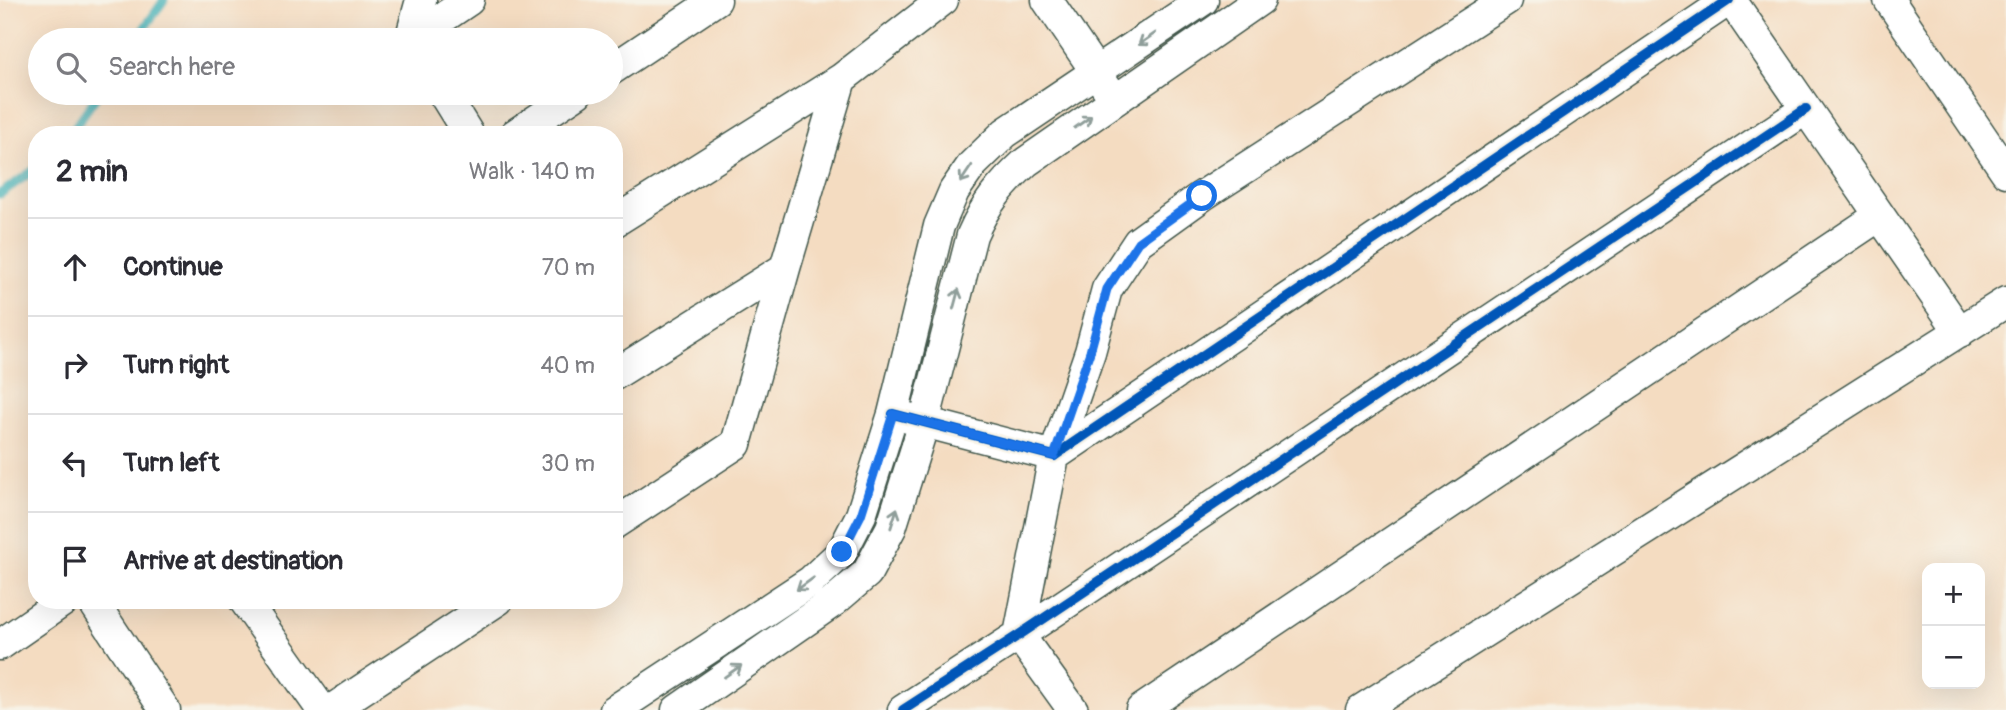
<!DOCTYPE html>
<html lang="en">
<head>
<meta charset="utf-8">
<style>
  :root { --surface:#fff; --page:#f7f7f7; --text:#2b2b33; --muted:#7c7c81; --line:#e1e1e2 }
  body { margin:0; font-family:Pangolin,sans-serif; background:var(--page); color:var(--text) }
  .controls { position:absolute; right:21px; bottom:21px; display:grid; overflow:hidden; border-radius:14px; box-shadow:0 7px 28px #0002 }
  .controls button { width:63px; height:63px; display:grid; place-items:center; padding:0; border:0; border-bottom:2px solid var(--line); background:var(--surface); color:var(--text); font:35px sans-serif }
  .stop { position:absolute; width:21px; height:21px; margin:-16px; border:5px solid #1a73e8; border-radius:50%; background:#fff }
  .stop.end { background:#1a73e8; border-color:#fff; box-shadow:0 2px 7px #0008 }
  .list { margin:0; padding:0; list-style:none }
  h2 { display:flex; justify-content:space-between; align-items:center; height:91px; margin:0; padding:0 28px; font-size:30px }
  h2 small { font-size:23px; font-weight:400; color:var(--muted) }
  .list li { display:grid; grid-template-columns:46px 1fr auto; gap:21px; align-items:center; box-sizing:border-box; height:98px; padding:0 28px; border-top:2px solid var(--line) }
  .list b { display:block; font-size:26px; white-space:nowrap }
  .list em { font-size:23px; font-style:normal; color:var(--muted) }
  .icon { flex:none; width:38px; height:38px; fill:none; stroke:currentColor; stroke-width:2; stroke-linecap:round; stroke-linejoin:round }
  .map { position:relative; flex:none; width:2006px; height:710px; overflow:hidden }
  .search { position:absolute; background:var(--surface); box-shadow:0 7px 28px #0002; left:28px; top:28px; width:595px; height:77px; display:flex; align-items:center; gap:18px; box-sizing:border-box; padding:0 24px; border-radius:38px; color:var(--muted); font-size:26px }
  .panel { position:absolute; background:var(--surface); box-shadow:0 7px 28px #0002; left:28px; top:126px; width:595px; height:483px; border-radius:28px }
  .map>svg:first-child { display:block }
  .lines { fill:none; stroke-linecap:round; stroke-linejoin:round }
  .stream { stroke:#3eafb6; stroke-width:9 }
  .minor-casing { stroke:#3f5549; stroke-width:33 }
  .minor { stroke:#fff; stroke-width:30 }
  .cycleway-casing { stroke:#f7f3e8; stroke-width:15 }
  .cycleway { stroke:#0057b8; stroke-width:10 }
  .oneway { stroke:#8f9e9a }
  .route { stroke:#1a73e8; stroke-width:9 }
</style>
</head>
<body>
<div class="map">
<svg width="2006" height="710" viewBox="0 0 2006 710">
  <rect width="100%" height="100%" fill="#f7f3e8"/>
  <filter id="ink" filterUnits="userSpaceOnUse"><feTurbulence type="fractalNoise" baseFrequency=".0143" numOctaves="2"/><feDisplacementMap in="SourceGraphic" scale="14" xChannelSelector="R" yChannelSelector="G"/><feConvolveMatrix kernelMatrix="1 2 1 2 8 2 1 2 1" color-interpolation-filters="sRGB"/></filter>
  <filter id="wash" filterUnits="userSpaceOnUse"><feTurbulence type="fractalNoise" baseFrequency=".00686" numOctaves="4" result="noise"/><feDisplacementMap in="SourceGraphic" scale="28" xChannelSelector="R" yChannelSelector="G"/><feGaussianBlur stdDeviation="1.57" result="paint"/><feColorMatrix in="noise" values="0 0 0 0 0 0 0 0 0 0 0 0 0 0 0 0 0 1.4 0 .05"/><feComposite in="paint" operator="in"/></filter>
  <g filter="url(#wash)">
    <rect width="100%" height="100%" fill="#f4dcc1"/>
    <g class="lines">
      <!-- stream -->
      <path class="stream" d="M 136,40 L 164,0
        M 69,135 L 99,93
        M 0,194 L 37,168"/>
    </g>
  </g>
  <g filter="url(#ink)">
    <g class="lines">
      <defs>
        <path id="minor" d="M 1047,0 L 1107,88
          M 1731,0 L 1960,332
          M 1889,0 L 2006,172
          M 410,40 L 469,0
          M 410,40 L 421,0
          M 611,70 L 716,0
          M 443,93 L 469,135
          M 514,135 L 577,93
          M 614,222 L 841,79 L 943,0
          M 614,375 L 785,268
          M 893,414 L 1054,456 L 1729,0
          M 614,524 L 736,444 L 785,268 L 841,79
          M 92,600 L 165,710
          M 244,600 L 322,710
          M 0,645 L 65,600
          M 331,710 L 498,600
          M 615,710 L 811,581 L 842,552 L 861,515 L 893,414 L 939,226 L 954,191 L 972,165 L 1005,133 L 1203,0
          M 677,710 L 833,602 L 867,573 L 891,528 L 924,423 L 972,235 C 986,203 1000,186 1026,162 L 1260,0
          M 903,710 L 1019,635 L 1806,109
          M 1073,710 L 1019,635 L 1054,456 L 1090,352 L 1107,289 L 1138,242 L 1202,196 L 1506,0
          M 1141,710 L 1879,216
          M 1361,710 L 2006,302"/>
      </defs>
      <!-- minor casing -->
      <use href="#minor" class="minor-casing"/>
      <!-- minor -->
      <use href="#minor" class="minor"/>
      <defs>
        <path id="cycleway" d="M 893,414 L 1054,456 L 1729,0
          M 903,710 L 1019,635 L 1806,109"/>
      </defs>
      <!-- cycleway casing -->
      <use href="#cycleway" class="cycleway-casing"/>
      <!-- cycleway -->
      <use href="#cycleway" class="cycleway"/>
    </g>
    <!-- one-way arrows -->
    <defs><path id="oneway-shaft" d="M-6 0H5M1.5-3L5.5 0L1.5 3" fill="none" stroke-width="1.6" stroke-linecap="round" stroke-linejoin="round" transform="scale(1.75)"/></defs>
    <g class="oneway">
      <use href="#oneway-shaft" transform="translate(1147 39) rotate(145)"/>
      <use href="#oneway-shaft" transform="translate(1083 122) rotate(-35)"/>
      <use href="#oneway-shaft" transform="translate(966 174) rotate(124)"/>
      <use href="#oneway-shaft" transform="translate(956 299) rotate(-75)"/>
      <use href="#oneway-shaft" transform="translate(894 518) rotate(-72)"/>
      <use href="#oneway-shaft" transform="translate(805 584) rotate(144)"/>
      <use href="#oneway-shaft" transform="translate(733 671) rotate(-35)"/>
    </g>
  </g>
  <g class="lines" filter="url(#ink)">
    <!-- route -->
    <path class="route" d="M 842,552 L 861,515 L 893,414 L 1054,456 L 1090,352 L 1107,289 L 1138,242 L 1202,196"/>
  </g>
</svg>
<div class="controls">
<button>+</button>
<button>−</button>
</div>
<div class="stop" style="left:1202px;top:196px"></div>
<div class="stop end" style="left:842px;top:552px"></div>
<div class="search"><svg class="icon" aria-label="search" viewBox="0 0 24 24"><circle cx="10" cy="10" r="6"/><path d="M15 15l6 6"/></svg>Search here</div>
<section class="panel">
<h2>2 min<small>Walk · 140 m</small></h2>
<ul class="list">
<li><svg class="icon" aria-label="ahead" viewBox="0 0 24 24"><path d="M12 20V5M6 11l6-6 6 6"/></svg><div><b>Continue</b></div><em>70 m</em></li>
<li><svg class="icon" aria-label="right" viewBox="0 0 24 24"><path d="M7 20v-9h11M14 6l5 5-5 5"/></svg><div><b>Turn right</b></div><em>40 m</em></li>
<li><svg class="icon" aria-label="left" viewBox="0 0 24 24"><path d="M17 20v-9H6M10 6l-5 5 5 5"/></svg><div><b>Turn left</b></div><em>30 m</em></li>
<li><svg class="icon" aria-label="arrive" viewBox="0 0 24 24"><path d="M6 21V4h12l-3 4 3 4H6"/></svg><div><b>Arrive at destination</b></div></li>
</ul>
</section>
</div>
</body>
</html>
